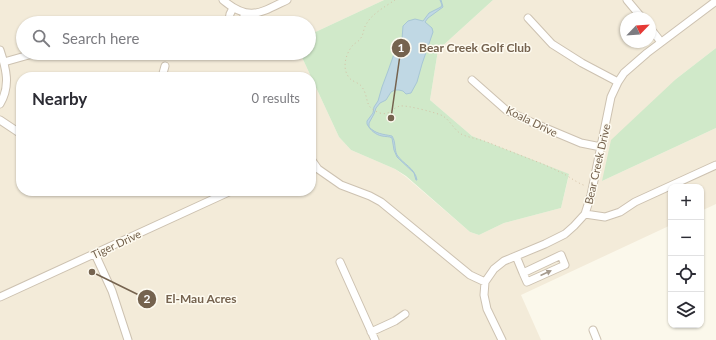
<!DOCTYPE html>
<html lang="en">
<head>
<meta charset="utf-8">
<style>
  :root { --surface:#fff; --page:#f7f7f7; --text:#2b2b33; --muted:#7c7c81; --line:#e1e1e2 }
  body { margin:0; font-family:Lato,sans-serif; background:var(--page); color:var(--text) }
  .controls { position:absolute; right:12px; bottom:12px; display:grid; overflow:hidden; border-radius:8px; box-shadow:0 1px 3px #0004 }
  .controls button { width:36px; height:36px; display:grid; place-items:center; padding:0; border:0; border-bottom:1px solid var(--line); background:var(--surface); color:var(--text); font:20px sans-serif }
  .compass { position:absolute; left:620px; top:12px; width:36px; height:36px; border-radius:50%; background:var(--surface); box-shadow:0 1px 3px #0004; rotate:65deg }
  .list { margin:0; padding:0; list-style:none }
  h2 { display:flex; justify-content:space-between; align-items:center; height:52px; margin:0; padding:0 16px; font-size:17px }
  h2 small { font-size:13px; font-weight:400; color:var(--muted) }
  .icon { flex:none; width:22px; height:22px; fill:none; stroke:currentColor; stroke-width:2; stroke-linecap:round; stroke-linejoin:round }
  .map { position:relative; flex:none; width:716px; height:340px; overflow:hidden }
  .search { position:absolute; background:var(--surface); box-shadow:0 1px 3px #0004; left:16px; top:16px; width:300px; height:44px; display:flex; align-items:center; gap:10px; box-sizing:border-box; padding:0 14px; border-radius:22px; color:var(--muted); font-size:15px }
  .panel { position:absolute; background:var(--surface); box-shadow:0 1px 3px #0004; left:16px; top:72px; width:300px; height:124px; border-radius:16px }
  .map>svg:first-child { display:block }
  .residential { fill:#f3ebd9; fill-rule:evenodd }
  .green { fill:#d0e9c9 }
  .water { fill:#c0d8e4; stroke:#a7c6d5 }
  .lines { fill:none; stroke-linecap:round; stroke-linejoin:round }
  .minor-casing { stroke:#cdc2b1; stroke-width:9 }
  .path { stroke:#d5c1a6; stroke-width:1; stroke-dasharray:1 3; stroke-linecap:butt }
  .minor { stroke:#fff; stroke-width:7 }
  .oneway { fill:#a59a8d }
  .labels { text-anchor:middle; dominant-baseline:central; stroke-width:3; stroke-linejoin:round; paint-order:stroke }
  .street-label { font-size:11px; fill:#75634f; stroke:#fefbf1 }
  .leader { fill:none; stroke:#75634f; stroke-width:1.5 }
  .callout-dot { fill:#75634f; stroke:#fefbf1; stroke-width:1.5 }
  .mark-label { font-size:12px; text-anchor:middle; font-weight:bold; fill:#fff }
  .callout-label { font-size:12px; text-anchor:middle; font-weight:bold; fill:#75634f; stroke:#fefbf1; stroke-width:3; stroke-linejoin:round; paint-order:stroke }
</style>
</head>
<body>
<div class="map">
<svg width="716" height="340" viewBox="0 0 716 340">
  <rect width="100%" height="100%" fill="#fbf8eb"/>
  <!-- residential -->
  <path class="residential" d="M 0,0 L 384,0 L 309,35 L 309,23 L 23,23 L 23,53 L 300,53 L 339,137 L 351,150 L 395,169 L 406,177 L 470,232 L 479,235 L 504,223 L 561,208 L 569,175 L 472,136 L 430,100 L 438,50 L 493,0 L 716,0 L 716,48 L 676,79 L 602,181 L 716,128 L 716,204 L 701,211 L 701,187 L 671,187 L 671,225 L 521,295 L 541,340 L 0,340 ZM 626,18 L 650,18 L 650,42 L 626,42 ZM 21,77 L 311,77 L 311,191 L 21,191 Z"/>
  <!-- green -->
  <path class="green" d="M 384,0 L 493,0 L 438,50 L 430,100 L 472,136 L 569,174 L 561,208 L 504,223 L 479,235 L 470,232 L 406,176 L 395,169 L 351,150 L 339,137 L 300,53 L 309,53 L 309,35 Z
    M 716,48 L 716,128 L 602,181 L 611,140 L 676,79 Z"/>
  <!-- water -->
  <path class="water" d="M 440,0 L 441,0 L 443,7 L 428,18 L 425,22 L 432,28 L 433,32 L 422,64 L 417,82 L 411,93 L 406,94 L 403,91 L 399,90 L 395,90 L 391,92 L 386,100 L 380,103 L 376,108 L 374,114 L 369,123 L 369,127 C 376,134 382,134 392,136 C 396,142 394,149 397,155 C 403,164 415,168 417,180 L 416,180 L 414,173 L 397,157 L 394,150 L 392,138 C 389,136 386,137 382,136 C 376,135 370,130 367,124 L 367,121 L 373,113 L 374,107 L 378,101 L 382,87 L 388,71 L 394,54 L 402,39 L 403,26 L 408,21 L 415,19 L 423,21 L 429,13 L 441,7 L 442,5 Z"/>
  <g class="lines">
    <defs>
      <path id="minor" d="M 223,0 C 249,22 260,13 287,0
        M 627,0 L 642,18
        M 528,18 L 552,44 L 582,63 L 618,82
        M 232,23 L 229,20 L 230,14 L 233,8
        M 238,23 L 243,19 L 245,13
        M 650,28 L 661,42
        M 0,50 C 6,68 11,86 0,104
        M 4,62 L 36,53
        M 162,77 L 165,66
        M 472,80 L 506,110 L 531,122 L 581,143 L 601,147
        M 0,120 L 21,134
        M 311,159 L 318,169 L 341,185 L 370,196 L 381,202 L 470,275 L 485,282
        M 585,214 L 605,217 L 620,212 L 635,202 L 716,165
        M 95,254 L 112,291 L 128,340
        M 516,256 L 523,273 L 561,255 L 565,265 L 527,282 L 523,273
        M 340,262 L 375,340
        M 0,297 L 231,191
        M 593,330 L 597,340
        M 371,332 L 395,321 L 405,314
        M 502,340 L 487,309 L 484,295 L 485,282 L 494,269 L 504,261 L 545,244 L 565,234 L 574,226 L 585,214 L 591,195 L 611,97 L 618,82 L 624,73 L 647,53 L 716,1"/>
    </defs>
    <!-- minor casing -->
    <use href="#minor" class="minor-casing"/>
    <!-- path -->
    <path class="path" d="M 395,0 C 386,6 372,14 367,23 C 363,28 364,35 360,39 C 358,42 355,43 353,45 C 346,53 342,67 348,76 C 351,82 359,82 362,87 C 370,99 363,107 380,113 C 389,116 392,108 400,106 C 407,105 433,112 441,115 C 450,119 454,131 463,135 C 471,138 479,139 487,142 C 505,149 524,157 543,164 C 549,167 556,170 562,173 C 570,177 577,183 586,186"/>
    <!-- minor -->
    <use href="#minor" class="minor"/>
  </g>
  <!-- one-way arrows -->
  <defs><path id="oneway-solid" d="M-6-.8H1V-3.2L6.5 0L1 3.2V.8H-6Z"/></defs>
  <use class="oneway" href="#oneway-solid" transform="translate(546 273) rotate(-24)"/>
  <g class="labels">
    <!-- street labels -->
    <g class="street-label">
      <text transform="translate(532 121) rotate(26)">Koala Drive</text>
      <text transform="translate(597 164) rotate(-77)">Bear Creek Drive</text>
      <text transform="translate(116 244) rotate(-25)">Tiger Drive</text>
    </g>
  </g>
  <!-- callouts -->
  <path class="leader" d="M391 118L401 48M92 272L147 299"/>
  <g class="callout-dot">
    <circle cx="391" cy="118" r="4"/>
    <circle cx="92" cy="272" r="4"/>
    <circle cx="401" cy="48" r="10"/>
    <circle cx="147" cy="299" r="10"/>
  </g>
  <g class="mark-label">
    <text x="401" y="52">1</text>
    <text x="147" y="303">2</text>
  </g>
  <g class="callout-label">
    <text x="475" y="52">Bear Creek Golf Club</text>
    <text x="201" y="303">El-Mau Acres</text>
  </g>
</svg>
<div class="controls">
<button>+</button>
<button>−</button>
<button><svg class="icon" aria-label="locate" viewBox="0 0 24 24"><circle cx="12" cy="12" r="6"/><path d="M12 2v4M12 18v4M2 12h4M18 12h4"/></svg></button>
<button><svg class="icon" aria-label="layers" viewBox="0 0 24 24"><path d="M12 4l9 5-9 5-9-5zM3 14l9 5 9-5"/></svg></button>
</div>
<svg class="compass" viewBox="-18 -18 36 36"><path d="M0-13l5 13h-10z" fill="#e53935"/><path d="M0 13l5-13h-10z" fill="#7c7c81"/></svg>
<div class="search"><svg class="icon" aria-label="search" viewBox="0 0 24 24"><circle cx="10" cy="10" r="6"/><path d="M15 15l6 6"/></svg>Search here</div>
<section class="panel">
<h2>Nearby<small>0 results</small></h2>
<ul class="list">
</ul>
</section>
</div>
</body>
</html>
